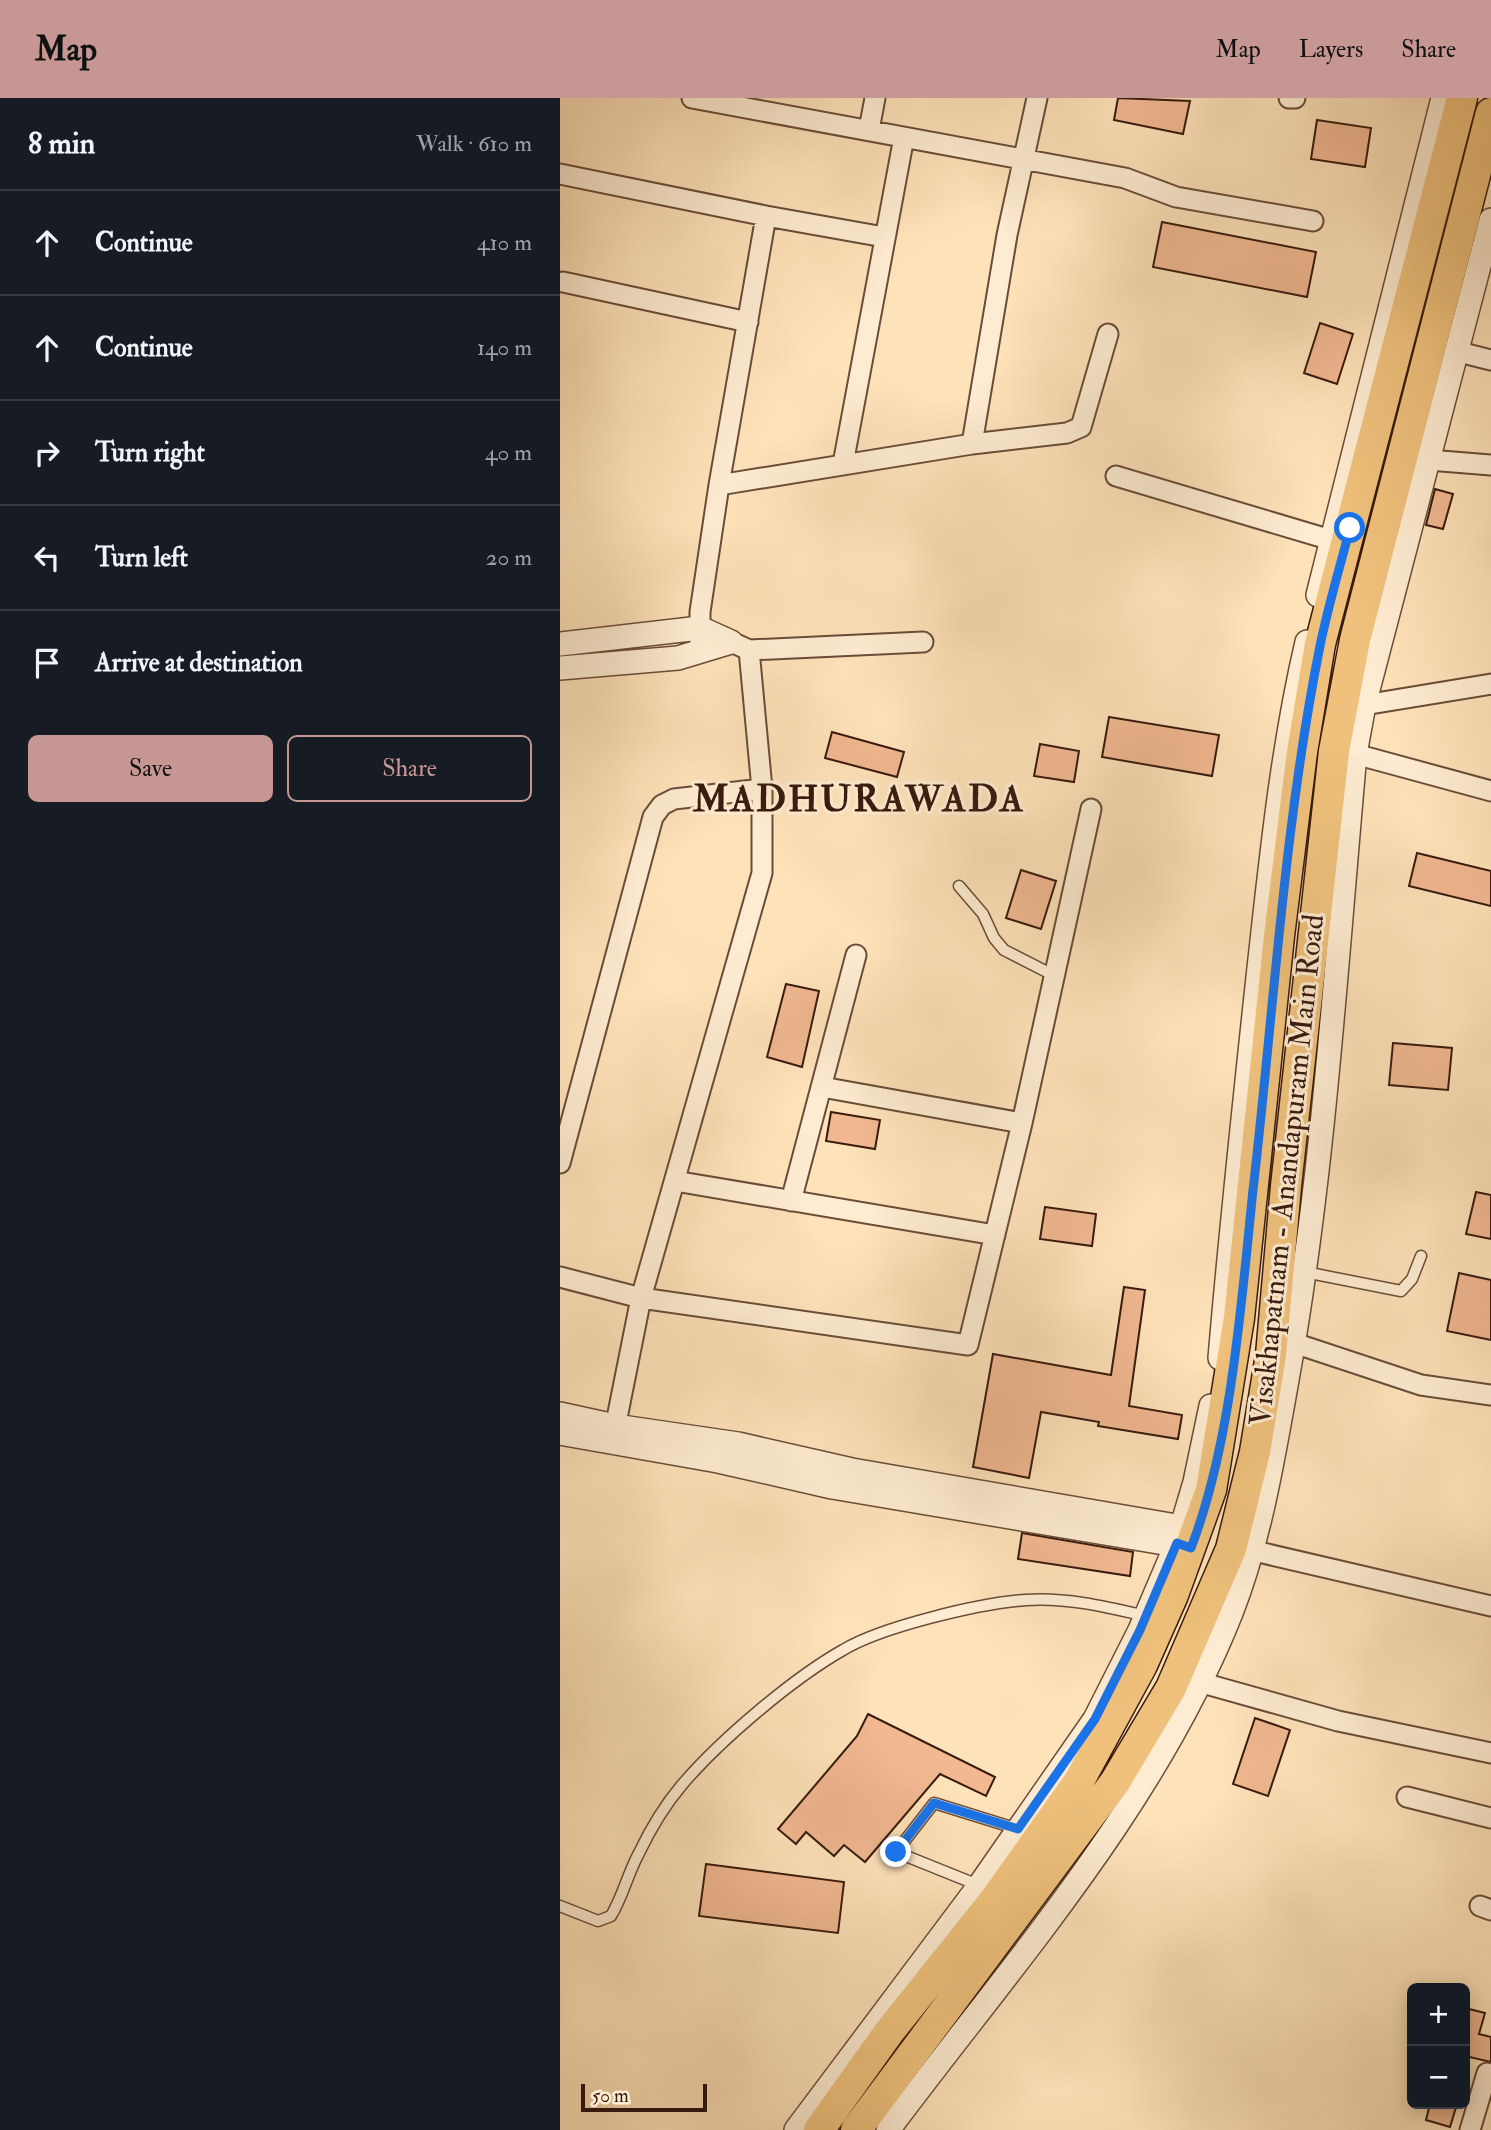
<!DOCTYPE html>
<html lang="en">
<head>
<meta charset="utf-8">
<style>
  :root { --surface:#171b24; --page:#242831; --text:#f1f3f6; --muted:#9ea1a6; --line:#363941; --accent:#c59692 }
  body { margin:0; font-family:"IM FELL Double Pica",serif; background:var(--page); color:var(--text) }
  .controls { position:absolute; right:21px; bottom:21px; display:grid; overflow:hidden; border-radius:10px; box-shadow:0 4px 18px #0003 }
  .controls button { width:63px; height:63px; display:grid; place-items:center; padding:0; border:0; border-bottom:2px solid var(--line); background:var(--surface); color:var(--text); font:35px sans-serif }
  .scale { position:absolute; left:21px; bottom:18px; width:126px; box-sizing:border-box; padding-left:7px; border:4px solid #381a0e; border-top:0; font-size:19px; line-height:24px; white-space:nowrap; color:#381a0e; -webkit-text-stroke:5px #feecd2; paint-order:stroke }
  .stop { position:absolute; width:21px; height:21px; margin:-16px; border:5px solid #1a73e8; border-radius:50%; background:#fff }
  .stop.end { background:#1a73e8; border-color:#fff; box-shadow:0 2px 7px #0008 }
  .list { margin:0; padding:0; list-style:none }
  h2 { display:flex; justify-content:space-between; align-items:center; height:91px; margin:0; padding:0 28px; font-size:30px }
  h2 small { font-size:23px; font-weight:400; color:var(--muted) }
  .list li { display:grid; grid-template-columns:46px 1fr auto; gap:21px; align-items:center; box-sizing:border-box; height:105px; padding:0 28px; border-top:2px solid var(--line) }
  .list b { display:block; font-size:26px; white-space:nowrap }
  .list em { font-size:23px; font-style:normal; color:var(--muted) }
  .actions { display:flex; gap:14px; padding:21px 28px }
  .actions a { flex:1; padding:16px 0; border:2px solid var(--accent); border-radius:10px; text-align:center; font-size:24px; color:var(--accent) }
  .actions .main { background:var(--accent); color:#111 }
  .icon { flex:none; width:38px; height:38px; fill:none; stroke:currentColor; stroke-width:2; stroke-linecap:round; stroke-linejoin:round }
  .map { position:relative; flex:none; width:931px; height:2032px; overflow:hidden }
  header { display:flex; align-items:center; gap:42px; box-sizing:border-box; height:98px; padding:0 35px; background:var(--accent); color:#111 }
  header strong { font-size:33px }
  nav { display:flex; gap:38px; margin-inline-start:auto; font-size:24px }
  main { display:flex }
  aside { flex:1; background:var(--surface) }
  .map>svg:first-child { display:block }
  .building { fill:#f1b891; stroke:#381a0e; stroke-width:2 }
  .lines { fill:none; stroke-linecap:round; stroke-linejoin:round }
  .service-casing { stroke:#6a4c39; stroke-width:13 }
  .minor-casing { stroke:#6a4c39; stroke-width:23 }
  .tertiary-casing { stroke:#6a4c39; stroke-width:26 }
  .primary-casing { stroke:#381a0e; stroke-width:33 }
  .service { stroke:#feecd2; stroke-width:10 }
  .minor { stroke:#feecd2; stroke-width:19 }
  .tertiary { stroke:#feecd2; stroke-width:23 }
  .primary { stroke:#efc17c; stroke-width:30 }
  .route { stroke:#1a73e8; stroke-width:9 }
  .labels { text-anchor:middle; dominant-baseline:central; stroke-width:6; stroke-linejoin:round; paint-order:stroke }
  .street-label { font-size:30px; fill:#381a0e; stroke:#feecd2 }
  .district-label { font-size:37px; font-weight:bold; letter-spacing:2px; fill:#381a0e; stroke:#feecd2 }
</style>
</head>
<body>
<header>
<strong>Map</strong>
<nav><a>Map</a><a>Layers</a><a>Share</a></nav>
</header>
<main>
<aside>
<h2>8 min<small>Walk · 610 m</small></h2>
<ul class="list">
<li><svg class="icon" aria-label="ahead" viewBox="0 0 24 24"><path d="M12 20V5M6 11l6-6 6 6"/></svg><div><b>Continue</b></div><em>410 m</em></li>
<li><svg class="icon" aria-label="ahead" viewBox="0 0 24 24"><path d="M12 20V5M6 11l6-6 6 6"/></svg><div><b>Continue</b></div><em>140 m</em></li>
<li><svg class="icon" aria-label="right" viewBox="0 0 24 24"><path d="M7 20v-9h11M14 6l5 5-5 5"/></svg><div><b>Turn right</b></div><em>40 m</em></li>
<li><svg class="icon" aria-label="left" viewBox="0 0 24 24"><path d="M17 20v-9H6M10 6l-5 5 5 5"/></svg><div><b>Turn left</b></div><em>20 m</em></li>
<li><svg class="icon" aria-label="arrive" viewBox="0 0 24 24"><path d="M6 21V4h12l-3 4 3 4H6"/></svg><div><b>Arrive at destination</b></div></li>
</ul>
<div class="actions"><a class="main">Save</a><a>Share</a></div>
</aside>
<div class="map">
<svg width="931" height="2032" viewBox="0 0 931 2032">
  <rect width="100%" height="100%" fill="#fee2b9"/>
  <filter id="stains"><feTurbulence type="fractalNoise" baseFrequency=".00286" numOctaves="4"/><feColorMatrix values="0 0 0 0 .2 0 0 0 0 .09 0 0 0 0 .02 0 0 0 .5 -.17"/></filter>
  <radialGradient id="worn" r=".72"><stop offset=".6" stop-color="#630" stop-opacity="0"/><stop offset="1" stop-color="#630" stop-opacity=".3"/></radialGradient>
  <!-- building -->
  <path class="building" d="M 558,0 L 630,3 L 623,36 L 554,22 Z
    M 757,22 L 811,30 L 805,69 L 751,61 Z
    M 602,124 L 756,154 L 747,199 L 593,169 Z
    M 760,225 L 793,236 L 777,286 L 744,275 Z
    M 875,391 L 893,396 L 883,431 L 866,427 Z
    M 549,619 L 659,637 L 652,678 L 542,659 Z
    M 272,634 L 344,654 L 337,679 L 265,660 Z
    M 480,646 L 519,653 L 514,684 L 474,678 Z
    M 857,755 L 931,773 L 931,808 L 849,788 Z
    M 461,772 L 496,783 L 481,831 L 446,820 Z
    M 226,886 L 259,893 L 242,969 L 207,959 Z
    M 833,945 L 892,950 L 888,992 L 829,987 Z
    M 271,1014 L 320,1022 L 315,1051 L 266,1043 Z
    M 916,1094 L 931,1097 L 931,1141 L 906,1136 Z
    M 485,1109 L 536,1116 L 532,1148 L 480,1141 Z
    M 899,1175 L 931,1182 L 931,1242 L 887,1233 Z
    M 564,1189 L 585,1192 L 569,1308 L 622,1317 L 618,1341 L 538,1328 L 539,1324 L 481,1314 L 469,1380 L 413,1369 L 433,1256 L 551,1277 Z
    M 462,1435 L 573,1454 L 570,1478 L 458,1461 Z
    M 308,1616 L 435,1679 L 426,1698 L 380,1676 L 305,1764 L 284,1747 L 274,1758 L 246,1734 L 236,1746 L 218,1731 L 297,1638 Z
    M 695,1620 L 730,1632 L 708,1698 L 673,1686 Z
    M 146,1766 L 284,1784 L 278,1835 L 139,1818 Z
    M 905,1910 L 925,1915 L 919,1936 L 931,1939 L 931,1964 L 905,1958 Z
    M 870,2006 L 897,2006 L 890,2029 L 866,2022 Z"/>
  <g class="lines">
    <defs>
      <path id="service" d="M 399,788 L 423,816 L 434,840 L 444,852 L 495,878
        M 745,1174 L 841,1193 L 852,1181 L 861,1158
        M 418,1787 L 336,1754 L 374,1705 L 458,1731
        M 0,1808 L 38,1823 L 51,1818 C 63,1798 68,1775 79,1755 C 90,1732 105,1707 121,1688 C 159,1643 232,1581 283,1552 C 321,1529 420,1505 466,1502 C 506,1499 547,1509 586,1518"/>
      <path id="minor" d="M 132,0 L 565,80 L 616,99 L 753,123
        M 729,0 L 735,0
        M 309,32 L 315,0
        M 0,76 L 206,118
        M 3,184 L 188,224
        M 895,253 L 931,262
        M 412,346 L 507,335 L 521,329 L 548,236
        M 869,362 L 931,367
        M 283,366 L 344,39
        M 556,378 L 771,442
        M 159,387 L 206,118 L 324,139
        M 140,545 L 140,514 L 159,387 L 412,346 L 447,137 L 477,0
        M 178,547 L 189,552 L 363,544
        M 189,552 L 202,691 L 202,775 L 81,1200 L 408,1247 L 462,1025 L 531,711
        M 804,607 L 931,586
        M 795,656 L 931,693
        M 262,989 L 462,1025
        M 0,1065 L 93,719 L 102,707 L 114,701 L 202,691
        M 115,1083 L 435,1137
        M 231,1103 L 296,857
        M 0,1179 L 81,1200 L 53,1340
        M 734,1245 L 861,1287 L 931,1297
        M 690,1452 L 931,1508
        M 639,1584 L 778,1623 L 931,1655
        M 847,1699 L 931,1720
        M 920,1808 L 931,1812
        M 910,2032 L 927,1975"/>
      <path id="tertiary" d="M 758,497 L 883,0
        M 0,546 L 140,530 L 171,544 L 118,560 L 0,570
        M 660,1260 C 671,1130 685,1000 699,870 C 711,762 722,651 747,544
        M 0,1316 L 55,1328 L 178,1346 L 292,1372 L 622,1429 L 636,1436
        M 0,1335 L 158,1363 L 272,1389 L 628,1449
        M 236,2032 L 419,1788 L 535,1621 L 580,1532 L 617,1445 L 635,1384 L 651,1308
        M 328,2032 C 451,1867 594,1709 671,1515 C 700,1441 713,1360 727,1282 C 764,1075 776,865 795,656 L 804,607 L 931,122"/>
      <path id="primary" d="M 259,2032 L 329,1934 L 436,1800 L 519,1683 L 582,1567 L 613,1497 L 651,1392 L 679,1220 L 719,838 L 742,654 L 760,546 L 902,0
        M 296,2032 L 555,1684 L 611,1590 L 671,1451 L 695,1354 L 711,1257 L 726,1088 L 774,653 L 795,542 L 931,15"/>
    </defs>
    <!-- service casing -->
    <use href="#service" class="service-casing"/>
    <!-- minor casing -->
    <use href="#minor" class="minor-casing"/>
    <!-- tertiary casing -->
    <use href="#tertiary" class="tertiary-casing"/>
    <!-- primary casing -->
    <use href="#primary" class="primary-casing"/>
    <!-- service -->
    <use href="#service" class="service"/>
    <!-- minor -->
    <use href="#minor" class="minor"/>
    <!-- tertiary -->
    <use href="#tertiary" class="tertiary"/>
    <!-- primary -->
    <use href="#primary" class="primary"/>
  </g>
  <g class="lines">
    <!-- route -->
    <path class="route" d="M 336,1754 L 374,1705 L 458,1731 L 535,1621 L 580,1532 L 617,1445 L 631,1450 C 672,1343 681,1206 693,1092 C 714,911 724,727 760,548 C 768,508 780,469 790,430"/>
  </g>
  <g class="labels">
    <!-- street labels -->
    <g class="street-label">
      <text transform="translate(727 1072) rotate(-84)">Visakhapatnam - Anandapuram Main Road</text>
    </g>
    <!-- district labels -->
    <g class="district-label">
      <text x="299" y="701">MADHURAWADA</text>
    </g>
  </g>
  <rect width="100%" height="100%" filter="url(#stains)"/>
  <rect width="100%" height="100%" fill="url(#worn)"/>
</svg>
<div class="controls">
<button>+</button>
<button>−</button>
</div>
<div class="scale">50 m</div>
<div class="stop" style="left:790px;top:430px"></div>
<div class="stop end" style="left:336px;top:1754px"></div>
</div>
</main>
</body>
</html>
